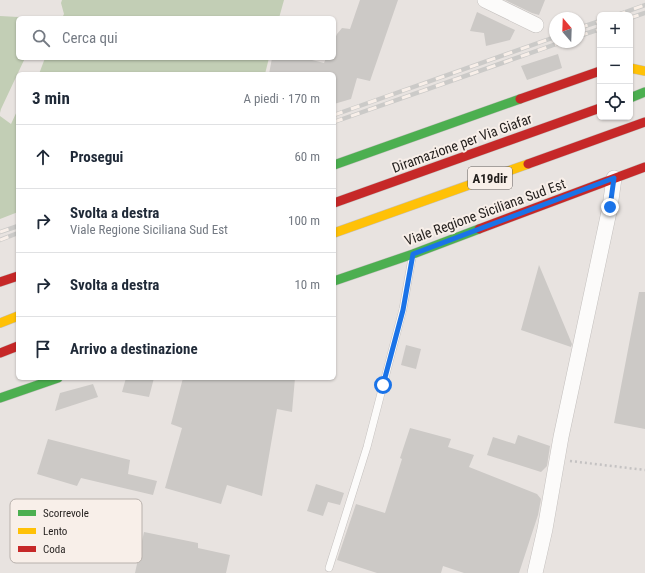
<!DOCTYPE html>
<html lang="it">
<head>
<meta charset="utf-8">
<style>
  :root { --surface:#fff; --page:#f2f2f3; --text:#1f2937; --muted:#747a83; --line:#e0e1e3 }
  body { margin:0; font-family:"Roboto Condensed",sans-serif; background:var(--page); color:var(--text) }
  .controls { position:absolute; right:12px; top:12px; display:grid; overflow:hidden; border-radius:6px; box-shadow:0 1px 3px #0004 }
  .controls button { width:36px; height:36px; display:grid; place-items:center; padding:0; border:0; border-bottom:1px solid var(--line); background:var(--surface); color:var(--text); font:20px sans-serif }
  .compass { position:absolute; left:549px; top:12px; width:36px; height:36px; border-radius:50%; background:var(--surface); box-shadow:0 1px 3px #0004; rotate:341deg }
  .stop { position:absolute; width:12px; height:12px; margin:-9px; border:3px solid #1a73e8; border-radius:50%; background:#fff }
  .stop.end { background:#1a73e8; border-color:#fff; box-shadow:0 1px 4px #0008 }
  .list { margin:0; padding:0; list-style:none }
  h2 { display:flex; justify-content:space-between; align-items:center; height:52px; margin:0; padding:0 16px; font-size:17px }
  h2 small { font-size:13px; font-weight:400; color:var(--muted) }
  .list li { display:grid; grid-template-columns:26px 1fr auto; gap:12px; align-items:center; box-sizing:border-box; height:64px; padding:0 16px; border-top:1px solid var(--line) }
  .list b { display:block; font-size:15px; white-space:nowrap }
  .list p { margin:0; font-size:13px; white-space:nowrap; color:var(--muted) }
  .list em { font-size:13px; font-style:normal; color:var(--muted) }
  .icon { flex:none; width:22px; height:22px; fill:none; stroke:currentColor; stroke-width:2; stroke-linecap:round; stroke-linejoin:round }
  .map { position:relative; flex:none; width:645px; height:573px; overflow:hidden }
  .search { position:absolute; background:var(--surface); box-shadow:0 1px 3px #0004; left:16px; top:16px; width:320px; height:44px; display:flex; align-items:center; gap:10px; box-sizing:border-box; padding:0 14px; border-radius:6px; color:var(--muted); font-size:15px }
  .panel { position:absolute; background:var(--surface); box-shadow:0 1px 3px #0004; left:16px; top:72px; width:320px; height:308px; border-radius:6px }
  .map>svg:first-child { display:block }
  .green { fill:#c2ceb5 }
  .building { fill:#ccc9c6 }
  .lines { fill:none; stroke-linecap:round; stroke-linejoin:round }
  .lane-casing { stroke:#c4c0be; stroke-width:8 }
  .street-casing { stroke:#c4c0be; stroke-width:16 }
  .fast-casing { stroke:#c4c0be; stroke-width:10 }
  .slow-casing { stroke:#c4c0be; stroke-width:10 }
  .jam-casing { stroke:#c4c0be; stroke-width:10 }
  .path { stroke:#c4c2c2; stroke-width:2.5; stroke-dasharray:2 3; stroke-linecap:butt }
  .lane { stroke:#fcfbfa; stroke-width:7 }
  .street { stroke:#fcfbfa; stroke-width:15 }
  .fast { stroke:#4caf50; stroke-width:9 }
  .slow { stroke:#ffc107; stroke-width:9 }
  .jam { stroke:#c62828; stroke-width:9 }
  .rail-casing { stroke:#cbcac8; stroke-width:4.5 }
  .rail { stroke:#f8efe9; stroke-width:3; stroke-dasharray:9; stroke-linecap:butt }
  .route { stroke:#1a73e8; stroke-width:5 }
  .labels { text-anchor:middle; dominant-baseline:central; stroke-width:4; stroke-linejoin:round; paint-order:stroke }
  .shield { fill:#f8efe9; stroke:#635d5a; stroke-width:1 }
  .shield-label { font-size:13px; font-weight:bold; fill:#231f1d }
  .street-label { font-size:14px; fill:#231f1d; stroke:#f8efe9 }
  .key { fill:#f8efe9; stroke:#b8b1ac; stroke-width:1 }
  .key-label { font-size:11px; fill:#231f1d }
</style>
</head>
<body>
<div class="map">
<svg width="645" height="573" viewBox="0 0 645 573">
  <rect width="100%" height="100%" fill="#e8e3e0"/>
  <!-- green -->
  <path class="green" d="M 62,0 L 284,0 L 279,18 L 62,18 L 64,14 L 61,3 Z
    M 0,16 L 36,18 L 18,18 L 18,58 L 25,58 L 1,109 L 0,113 Z
    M 45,58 L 269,58 L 265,74 L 39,74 Z
    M 18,109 L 18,212 L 0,219 L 0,116 L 11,124 Z"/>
  <!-- building -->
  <path class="building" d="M 360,0 L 398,0 L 370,81 L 357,78 L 351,99 L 334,104 L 334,74 L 269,74 L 272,58 L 304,58 L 324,63 L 326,58 L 334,58 L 334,41 L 337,34 L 342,28 L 350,29 Z
    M 505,0 L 545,0 L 539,15 L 532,13 Z
    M 477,12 L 515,30 L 510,40 L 486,46 L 484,33 L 470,31 Z
    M 558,54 L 562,68 L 527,80 L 521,66 Z
    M 539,265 L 572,344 L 571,347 L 521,330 Z
    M 639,292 L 645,292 L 645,429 L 614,423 Z
    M 406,345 L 421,349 L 416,369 L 401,365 Z
    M 126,378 L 154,378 L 149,397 L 122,392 Z
    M 183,378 L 295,378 L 292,412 L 277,409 L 262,496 L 227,485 L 221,504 L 165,488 L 182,428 L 171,424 Z
    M 93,384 L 98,397 L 55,411 L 60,393 Z
    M 410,428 L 451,439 L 448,447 L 474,455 L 469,467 L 537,494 L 541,499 L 538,515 L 519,573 L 464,573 L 443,566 L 441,573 L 377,573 L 337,560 L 356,504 L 385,513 L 402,459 L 400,458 Z
    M 518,435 L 550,446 L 547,466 L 541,472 L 487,455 L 493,437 L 515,444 Z
    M 48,439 L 130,460 L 128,474 L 157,481 L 153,495 L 81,478 L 77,486 L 37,474 Z
    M 316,484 L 344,493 L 340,505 L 328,502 L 323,516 L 307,511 Z
    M 144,532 L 198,543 L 198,548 L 230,555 L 226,573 L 135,573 Z"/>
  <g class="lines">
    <defs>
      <path id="lane" d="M 329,568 L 367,447 L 403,309 L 412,258"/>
      <path id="street" d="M 485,0 L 536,25
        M 535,573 L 545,529 L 561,437 L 610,207 L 614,178"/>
      <path id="fast" d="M 630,98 L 645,92
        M 334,165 L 520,99
        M 334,281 L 413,254 L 479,229
        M 0,398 L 58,378"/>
      <path id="slow" d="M 630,68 L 645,71
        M 334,233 L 528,164
        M 0,323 L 18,316"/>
      <path id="jam" d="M 520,99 L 600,71
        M 528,164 L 645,122
        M 334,203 L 600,108
        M 479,229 L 645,167
        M 0,282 L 18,276
        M 0,353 L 18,346"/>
    </defs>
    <!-- lane casing -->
    <use href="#lane" class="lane-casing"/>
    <!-- street casing -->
    <use href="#street" class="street-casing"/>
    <!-- fast casing -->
    <use href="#fast" class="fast-casing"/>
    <!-- slow casing -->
    <use href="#slow" class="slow-casing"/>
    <!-- jam casing -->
    <use href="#jam" class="jam-casing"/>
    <!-- path -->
    <path class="path" d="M 570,461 L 645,470"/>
    <!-- lane -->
    <use href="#lane" class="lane"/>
    <!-- street -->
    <use href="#street" class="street"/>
    <!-- fast -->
    <use href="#fast" class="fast"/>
    <!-- slow -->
    <use href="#slow" class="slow"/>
    <!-- jam -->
    <use href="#jam" class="jam"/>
    <defs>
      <path id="rail" d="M 617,15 L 645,5
        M 630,18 L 645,13
        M 579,28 L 600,21
        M 579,36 L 600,29
        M 334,115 L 555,37
        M 334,122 L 562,42
        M 0,232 L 18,226
        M 0,240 L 18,233"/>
    </defs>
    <!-- rail casing -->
    <use href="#rail" class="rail-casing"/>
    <!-- rail -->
    <use href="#rail" class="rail"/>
  </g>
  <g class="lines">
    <!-- route -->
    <path class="route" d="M 383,385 L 403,310 L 413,254 L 614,178 L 610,207"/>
  </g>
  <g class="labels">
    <!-- shield labels -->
    <rect class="shield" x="468" y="167" width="44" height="22" rx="3"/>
    <g class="shield-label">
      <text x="490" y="178">A19dir</text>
    </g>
    <!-- street labels -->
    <g class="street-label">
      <text transform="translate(462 143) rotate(-20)">Diramazione per Via Giafar</text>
      <text transform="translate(485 212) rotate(-20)">Viale Regione Siciliana Sud Est</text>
    </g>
  </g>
  <!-- legend -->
  <rect x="10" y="499" width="132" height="64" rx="6" class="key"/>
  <rect x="18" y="510" width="18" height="6" fill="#4caf50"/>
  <rect x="18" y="528" width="18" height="6" fill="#ffc107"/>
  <rect x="18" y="546" width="18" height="6" fill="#c62828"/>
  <g class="key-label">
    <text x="43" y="517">Scorrevole</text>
    <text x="43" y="535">Lento</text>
    <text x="43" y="553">Coda</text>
  </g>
</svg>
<div class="controls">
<button>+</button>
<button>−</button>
<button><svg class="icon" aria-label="locate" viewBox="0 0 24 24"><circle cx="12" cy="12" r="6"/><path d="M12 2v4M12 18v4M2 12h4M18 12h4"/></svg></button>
</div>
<svg class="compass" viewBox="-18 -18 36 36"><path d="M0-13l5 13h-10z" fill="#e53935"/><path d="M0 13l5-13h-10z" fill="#747a83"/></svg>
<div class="stop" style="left:383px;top:385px"></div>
<div class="stop end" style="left:610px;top:207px"></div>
<div class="search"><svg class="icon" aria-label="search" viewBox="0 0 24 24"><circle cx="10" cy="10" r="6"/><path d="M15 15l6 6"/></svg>Cerca qui</div>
<section class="panel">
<h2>3 min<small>A piedi · 170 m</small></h2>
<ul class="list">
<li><svg class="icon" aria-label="ahead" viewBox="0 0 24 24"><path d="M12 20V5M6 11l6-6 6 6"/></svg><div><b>Prosegui</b></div><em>60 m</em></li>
<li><svg class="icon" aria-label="right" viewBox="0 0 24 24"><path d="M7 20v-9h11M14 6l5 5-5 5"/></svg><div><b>Svolta a destra</b><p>Viale Regione Siciliana Sud Est</p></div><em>100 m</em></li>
<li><svg class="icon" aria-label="right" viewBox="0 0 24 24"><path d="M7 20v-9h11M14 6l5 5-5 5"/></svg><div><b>Svolta a destra</b></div><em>10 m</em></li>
<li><svg class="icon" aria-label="arrive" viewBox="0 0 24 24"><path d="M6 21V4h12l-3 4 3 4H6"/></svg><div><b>Arrivo a destinazione</b></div></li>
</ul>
</section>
</div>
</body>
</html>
